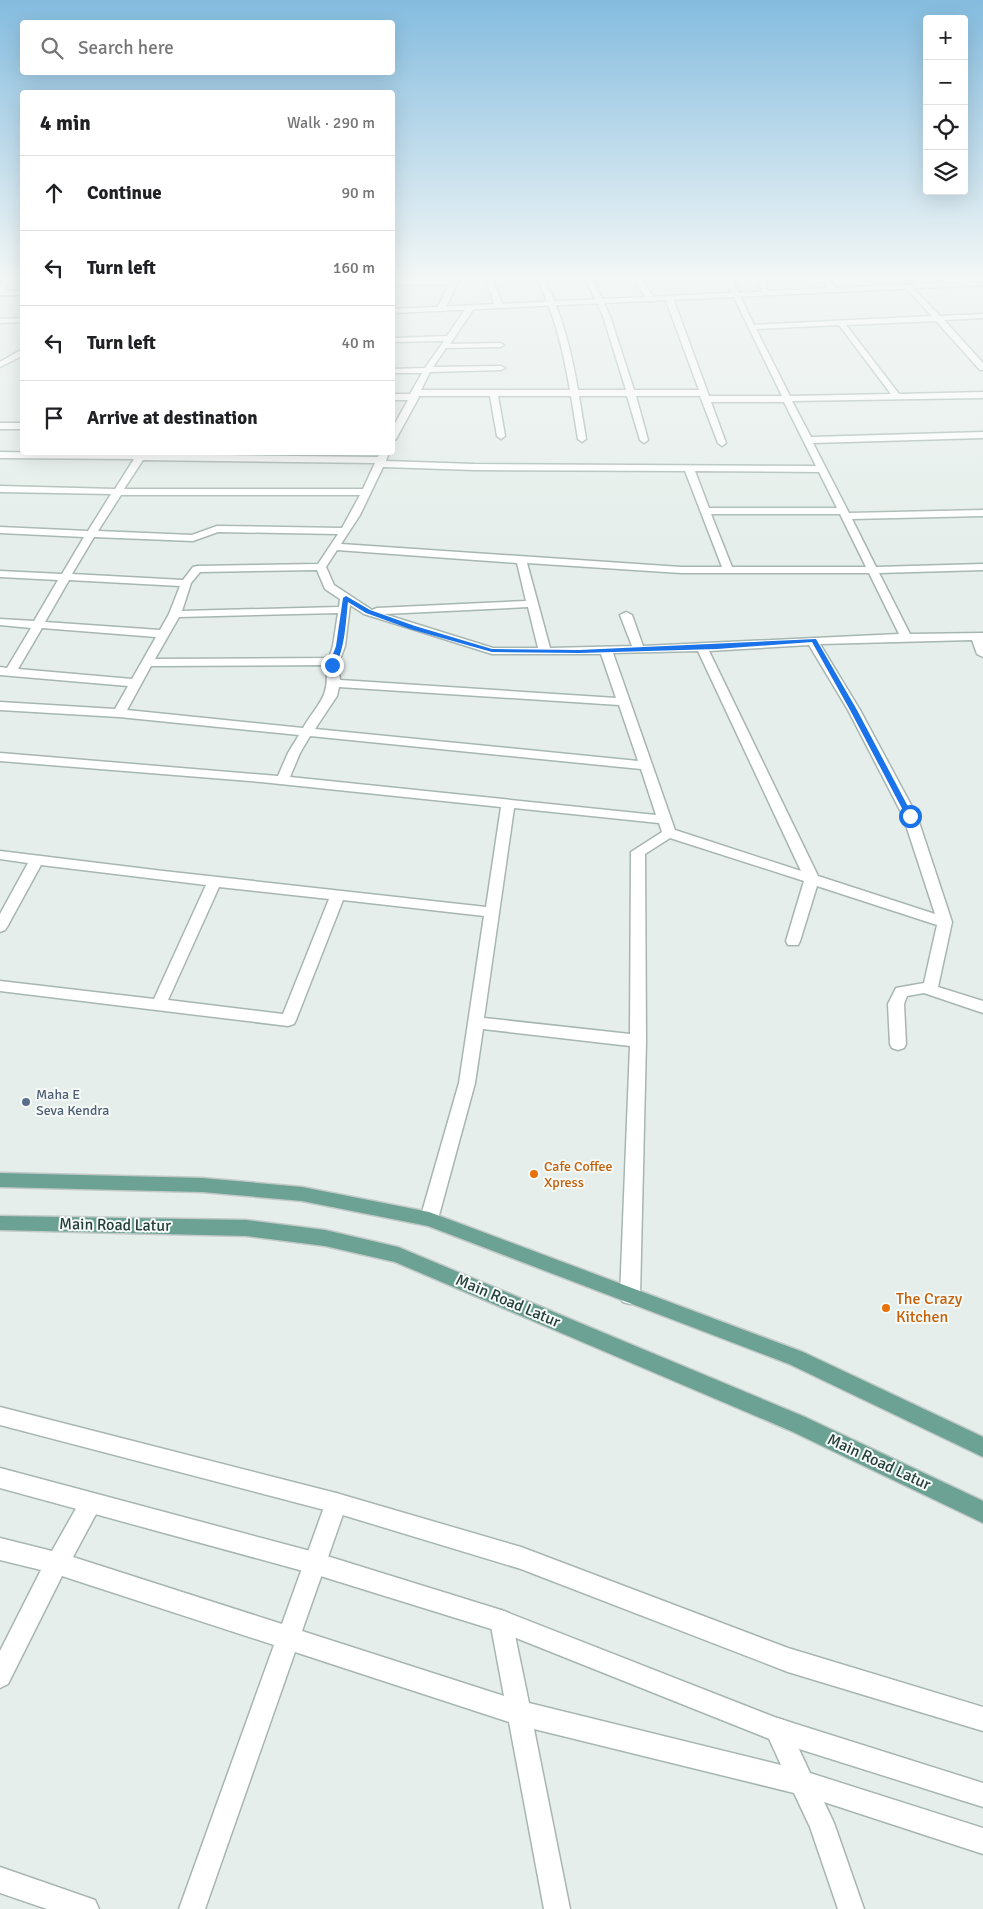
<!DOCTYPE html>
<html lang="en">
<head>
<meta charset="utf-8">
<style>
  :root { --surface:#fff; --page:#f6f6f6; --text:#202124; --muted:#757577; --line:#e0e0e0 }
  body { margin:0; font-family:Signika,sans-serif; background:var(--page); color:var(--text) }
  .controls { position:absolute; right:15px; top:15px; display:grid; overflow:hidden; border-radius:5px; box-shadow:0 5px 20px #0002 }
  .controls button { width:45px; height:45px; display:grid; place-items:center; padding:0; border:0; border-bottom:1px solid var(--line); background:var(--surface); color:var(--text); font:25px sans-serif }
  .stop { position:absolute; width:15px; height:15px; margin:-11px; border:4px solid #1a73e8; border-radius:50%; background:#fff }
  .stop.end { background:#1a73e8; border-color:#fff; box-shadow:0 1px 5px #0008 }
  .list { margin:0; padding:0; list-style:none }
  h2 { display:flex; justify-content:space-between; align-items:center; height:65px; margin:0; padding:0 20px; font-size:21px }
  h2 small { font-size:16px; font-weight:400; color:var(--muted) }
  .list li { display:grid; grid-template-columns:32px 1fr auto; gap:15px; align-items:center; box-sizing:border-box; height:75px; padding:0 20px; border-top:1px solid var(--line) }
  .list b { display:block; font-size:19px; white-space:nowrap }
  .list em { font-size:16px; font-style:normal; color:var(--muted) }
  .icon { flex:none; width:28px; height:28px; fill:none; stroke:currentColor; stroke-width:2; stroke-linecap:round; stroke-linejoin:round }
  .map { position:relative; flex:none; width:983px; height:1909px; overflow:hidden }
  .search { position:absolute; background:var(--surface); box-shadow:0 5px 20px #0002; left:20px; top:20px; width:375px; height:55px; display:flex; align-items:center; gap:12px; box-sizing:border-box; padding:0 18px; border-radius:5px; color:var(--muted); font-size:19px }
  .panel { position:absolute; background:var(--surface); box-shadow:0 5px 20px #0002; left:20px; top:90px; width:375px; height:365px; border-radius:5px }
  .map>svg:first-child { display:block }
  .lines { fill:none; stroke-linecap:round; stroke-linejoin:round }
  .minor-casing { stroke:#a7b6b1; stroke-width:3 }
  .tertiary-casing { stroke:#a7b6b1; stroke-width:3 }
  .primary-casing { stroke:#c2c9c7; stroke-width:3 }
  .minor { fill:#fff; fill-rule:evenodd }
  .tertiary { fill:#fff; fill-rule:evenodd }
  .primary { fill:#6ba293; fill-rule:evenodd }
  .route { fill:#1a73e8 }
  .service-dot { fill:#5c6f8a; stroke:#f6faf8; stroke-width:2 }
  .food-dot { fill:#e8710a; stroke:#f6faf8; stroke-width:2 }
  .labels { text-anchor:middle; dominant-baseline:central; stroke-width:4; stroke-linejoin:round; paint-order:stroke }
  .service-label { font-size:14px; fill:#4e5e75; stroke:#f6faf8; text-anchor:start }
  .food-label { font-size:14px; fill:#c56008; stroke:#f6faf8; text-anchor:start }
  .near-street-label { font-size:16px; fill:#243f38; stroke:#f6faf8 }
  .near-food-label { font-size:16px; fill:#c56008; stroke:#f6faf8; text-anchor:start }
</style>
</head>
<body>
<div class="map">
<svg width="983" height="1909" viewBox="0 0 983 1909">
  <rect width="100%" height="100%" fill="#e5eeea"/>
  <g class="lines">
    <defs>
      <path id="minor" d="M 6,277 L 13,277 L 3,291 L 22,291 L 22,295 L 0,295 L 0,285 Z
        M 453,277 L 460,277 L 445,309 L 441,311 L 437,309 L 449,284 L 392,285 L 392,281 L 451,280 Z
        M 485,277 L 492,277 L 503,306 L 502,308 L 495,306 Z
        M 536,277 L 543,277 C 562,313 571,350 578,390 L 626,390 L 603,316 L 585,277 L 592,277 L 610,316 L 634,390 L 699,390 L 665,298 L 669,296 L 673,298 L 709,396 L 782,396 L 724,277 L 731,277 L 754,325 L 932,316 L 906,288 L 905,286 L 909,284 L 940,316 L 983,314 L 983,318 L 944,320 L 983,363 L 983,370 L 980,370 L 936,321 L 846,325 L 899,394 L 983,392 L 983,398 L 792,401 L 811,437 L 983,432 L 983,438 L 813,443 L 849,513 L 983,510 L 983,516 L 852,519 L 876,567 L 983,564 L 983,570 L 879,573 L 910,634 L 983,633 L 983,657 L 977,654 L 972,640 L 820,644 L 860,710 L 917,816 L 952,922 L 938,987 L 983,1001 L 983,1013 L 924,993 L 907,996 L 904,1004 L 906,1044 L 904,1048 L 898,1050 L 892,1048 L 890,1044 L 888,1004 L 896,988 L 924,983 L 937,925 L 817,886 L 800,941 L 798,945 L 788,945 L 786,941 L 804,881 L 670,838 L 645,854 L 646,1041 L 640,1296 L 637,1302 L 630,1304 L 623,1302 L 620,1296 L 630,1046 L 483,1029 L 475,1083 L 438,1219 L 435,1224 L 429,1226 L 423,1224 L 420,1219 L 459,1083 L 484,916 L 343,900 L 296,1020 L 294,1024 L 288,1026 L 0,991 L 0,981 L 154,999 L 206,885 L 41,865 L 7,927 L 5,930 L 0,932 L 0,914 L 28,863 L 0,859 L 0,851 L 163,871 L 486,907 L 501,807 L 261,782 L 0,761 L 0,753 L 278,776 L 288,753 L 299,735 L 119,717 L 0,710 L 0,702 L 115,709 L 128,686 L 0,675 L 0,667 L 7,668 L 31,628 L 0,625 L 0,619 L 34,621 L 58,580 L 0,577 L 0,571 L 62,574 L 84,537 L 0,533 L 0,527 L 88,531 L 111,494 L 0,492 L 0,486 L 115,489 L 134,459 L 0,458 L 0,452 L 137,454 L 147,452 L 146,454 L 378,457 L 380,452 L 389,452 L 386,461 L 474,464 L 816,466 L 784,402 L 711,402 L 726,443 L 722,446 L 718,443 L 700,396 L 636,396 L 648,440 L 644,443 L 640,440 L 627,396 L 579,396 L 586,439 L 582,442 L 578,439 L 571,396 L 498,396 L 505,436 L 501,439 L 497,436 L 490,396 L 418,396 L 419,397 L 396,439 L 392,442 L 392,429 L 408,400 L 392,400 L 392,394 L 410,394 L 422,373 L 392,373 L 392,369 L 425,368 L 444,341 L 392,342 L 392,338 L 447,336 L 468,305 L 475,307 L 450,344 L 500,343 L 504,345 L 500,347 L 446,348 L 433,367 L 501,366 L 505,368 L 501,370 L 430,372 L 421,390 L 570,390 C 563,350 555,314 536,277 ZM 839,325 L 891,394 L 790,396 L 756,329 ZM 143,460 L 375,463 L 363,489 L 124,489 ZM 383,467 L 474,470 L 685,471 L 722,567 L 681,567 L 341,544 L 360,515 ZM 695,471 L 819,472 L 837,508 L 709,508 ZM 121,495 L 360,495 L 342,528 L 217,526 L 192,535 L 98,531 ZM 711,514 L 840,514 L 866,567 L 732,567 ZM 218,532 L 338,534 L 318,564 L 197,566 L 193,567 L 183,580 L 72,574 L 94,537 L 193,541 ZM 337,550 L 517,563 L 526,601 L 377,608 L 372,610 L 334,585 L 326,567 ZM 527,563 L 681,573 L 869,573 L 899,634 L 643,646 L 632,615 L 626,612 L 620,615 L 632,646 L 550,648 ZM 317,570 L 325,589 L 340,599 L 339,607 L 182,611 L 191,583 L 200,572 ZM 69,580 L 180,586 L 169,614 L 160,630 L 45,622 ZM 350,605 L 364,614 L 492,654 L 601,654 L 616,698 L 340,680 L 338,665 L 345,646 ZM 528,607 L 538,648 L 493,648 L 384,614 ZM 338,613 L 333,646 L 329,658 L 155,659 L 179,617 ZM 42,628 L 156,637 L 132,679 L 18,669 ZM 809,645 L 848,710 L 903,816 L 935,914 L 818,876 L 709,651 ZM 698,651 L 801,871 L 675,830 L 613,653 ZM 326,665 C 330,698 319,701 303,728 L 127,710 L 151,666 ZM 339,687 L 619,705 L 638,761 L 315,729 L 337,696 ZM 310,736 L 641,769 L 656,815 L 290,777 L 300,753 ZM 514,808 L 659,823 L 662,832 L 631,852 L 630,1034 L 484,1018 ZM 219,887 L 329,899 L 283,1014 L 168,1000 Z
        M 633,277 L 640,277 L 655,299 L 654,301 L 648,301 Z
        M 757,277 L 764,277 L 769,295 L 762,293 Z
        M 822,277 L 828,277 L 836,290 L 835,292 L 829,292 Z
        M 912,277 L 919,277 L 925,285 L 924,287 L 918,287 Z
        M 19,351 L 22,351 L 22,356 L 0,367 L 0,362 Z
        M 0,423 L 22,423 L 22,429 L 0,429 Z
        M 91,1493 L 99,1496 L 102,1503 L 73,1557 L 282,1624 L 328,1496 L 336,1493 L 344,1496 L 347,1503 L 302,1631 L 504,1696 L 490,1621 L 493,1613 L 501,1610 L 509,1613 L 512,1621 L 529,1703 L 781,1765 L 765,1730 L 768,1721 L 777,1718 L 786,1721 L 810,1773 L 983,1828 L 983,1854 L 824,1802 L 834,1823 L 864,1909 L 838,1909 L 810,1827 L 794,1793 L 534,1729 L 570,1909 L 544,1909 L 509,1722 L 295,1652 L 205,1909 L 179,1909 L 274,1645 L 62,1576 L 8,1684 L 0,1688 L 0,1651 L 41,1570 L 0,1560 L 0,1538 L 52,1551 L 83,1496 Z
        M 0,1867 L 95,1900 L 99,1909 L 47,1909 L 0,1893 Z"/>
      <path id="tertiary" d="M 983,281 L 983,285 L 392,313 L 392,309 Z
        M 22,318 L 22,322 L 0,323 L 0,319 Z
        M 0,1407 L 336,1493 L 521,1547 L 788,1648 L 983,1707 L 983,1731 L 788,1672 L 521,1569 L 336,1513 L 0,1425 Z
        M 0,1468 L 314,1552 L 501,1610 L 777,1718 L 983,1783 L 983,1807 L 777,1742 L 501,1632 L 314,1574 L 0,1488 Z"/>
      <path id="primary" d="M 0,1173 L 202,1178 L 302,1187 L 429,1212 L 803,1352 L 983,1437 L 983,1457 L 789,1364 L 428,1226 L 302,1201 L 202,1192 L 0,1187 Z
        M 0,1216 L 246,1220 L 325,1230 L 398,1247 L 805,1417 L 983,1501 L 983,1523 L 791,1431 L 395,1262 L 325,1246 L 246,1236 L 0,1230 Z"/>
    </defs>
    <!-- minor casing -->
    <use href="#minor" class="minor-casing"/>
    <!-- tertiary casing -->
    <use href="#tertiary" class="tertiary-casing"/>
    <!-- primary casing -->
    <use href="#primary" class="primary-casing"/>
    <!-- minor -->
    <use href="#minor" class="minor"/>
    <!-- tertiary -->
    <use href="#tertiary" class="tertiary"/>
    <!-- primary -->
    <use href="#primary" class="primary"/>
  </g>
  <!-- sky -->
  <linearGradient id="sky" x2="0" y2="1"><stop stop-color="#84bcdf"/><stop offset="0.51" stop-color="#f3f7f6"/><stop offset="1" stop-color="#f3f7f6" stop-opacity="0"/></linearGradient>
  <rect width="983" height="544" fill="url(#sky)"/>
  <!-- route -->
  <path class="route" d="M 346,596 L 370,610 L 415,626 L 492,649 L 579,650 L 816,639 L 857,710 L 913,816 L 910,818 L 906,816 L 850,710 L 812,642 L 717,649 L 579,653 L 492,652 L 410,629 L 366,613 L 348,602 C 346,617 345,659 332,667 L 329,665 L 336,646 L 343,598 Z"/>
  <!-- markers -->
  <circle class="service-dot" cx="26" cy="1102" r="5"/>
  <g class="food-dot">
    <circle cx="534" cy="1174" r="5"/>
    <circle cx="886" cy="1308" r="5"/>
  </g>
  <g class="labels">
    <!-- service labels -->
    <g class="service-label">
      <text x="36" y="1094">Maha E<tspan x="36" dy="16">Seva Kendra</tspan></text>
    </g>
    <!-- food labels -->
    <g class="food-label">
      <text x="544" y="1166">Cafe Coffee<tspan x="544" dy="16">Xpress</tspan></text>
    </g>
    <!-- near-street labels -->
    <g class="near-street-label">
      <text transform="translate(115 1225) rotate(1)">Main Road Latur</text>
      <text transform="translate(508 1301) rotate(23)">Main Road Latur</text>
      <text transform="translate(879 1462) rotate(25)">Main Road Latur</text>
    </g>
    <!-- near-food labels -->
    <g class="near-food-label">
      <text x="896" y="1299">The Crazy<tspan x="896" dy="18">Kitchen</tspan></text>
    </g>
  </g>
</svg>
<div class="controls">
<button>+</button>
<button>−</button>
<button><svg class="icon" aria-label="locate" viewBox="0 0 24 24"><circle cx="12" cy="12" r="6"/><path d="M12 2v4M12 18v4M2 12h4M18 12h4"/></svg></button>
<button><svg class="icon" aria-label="layers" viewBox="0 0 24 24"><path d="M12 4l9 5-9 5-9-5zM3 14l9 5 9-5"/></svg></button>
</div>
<div class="stop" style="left:910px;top:816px"></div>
<div class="stop end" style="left:332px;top:665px"></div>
<div class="search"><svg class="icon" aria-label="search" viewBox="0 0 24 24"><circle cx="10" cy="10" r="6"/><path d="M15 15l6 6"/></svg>Search here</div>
<section class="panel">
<h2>4 min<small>Walk · 290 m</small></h2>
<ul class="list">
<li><svg class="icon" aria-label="ahead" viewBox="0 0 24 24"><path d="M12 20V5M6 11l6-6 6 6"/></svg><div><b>Continue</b></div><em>90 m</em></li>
<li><svg class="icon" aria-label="left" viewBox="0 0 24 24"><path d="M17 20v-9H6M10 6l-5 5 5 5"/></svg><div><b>Turn left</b></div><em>160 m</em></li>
<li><svg class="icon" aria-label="left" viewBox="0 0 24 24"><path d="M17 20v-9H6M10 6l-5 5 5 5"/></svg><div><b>Turn left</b></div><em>40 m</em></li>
<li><svg class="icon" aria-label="arrive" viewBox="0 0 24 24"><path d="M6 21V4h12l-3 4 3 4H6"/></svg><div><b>Arrive at destination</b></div></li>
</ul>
</section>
</div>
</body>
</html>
